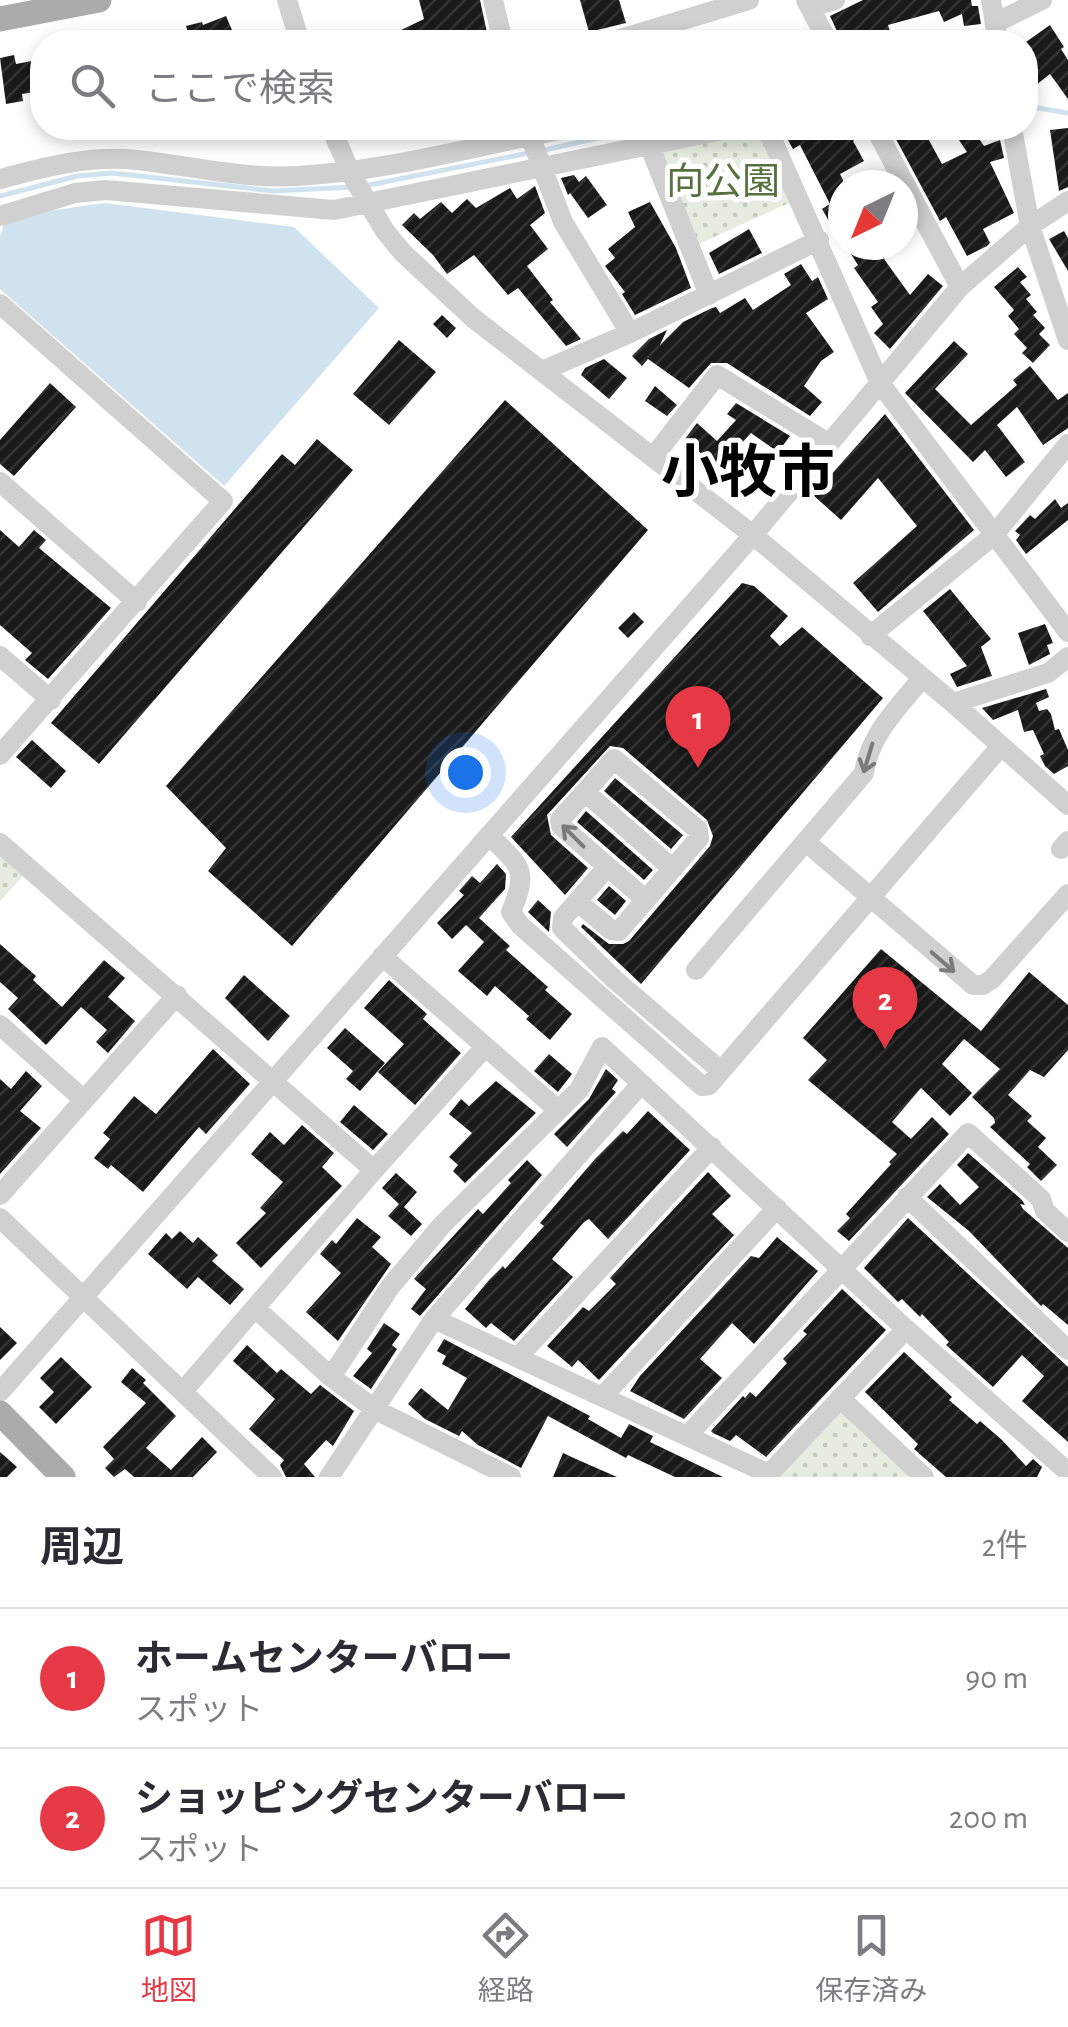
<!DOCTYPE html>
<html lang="ja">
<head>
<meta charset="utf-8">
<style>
  :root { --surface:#fff; --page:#f7f7f7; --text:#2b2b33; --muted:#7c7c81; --line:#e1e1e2; --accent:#e63946 }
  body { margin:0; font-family:"Alegreya Sans","Noto Sans JP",sans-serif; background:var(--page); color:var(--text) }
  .compass { position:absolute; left:828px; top:170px; width:90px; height:90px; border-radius:50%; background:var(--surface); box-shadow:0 5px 15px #0003; rotate:223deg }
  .you { position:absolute; left:465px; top:772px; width:35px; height:35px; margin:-25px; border:8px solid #fff; border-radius:50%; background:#1a73e8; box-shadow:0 0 0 15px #1a73e833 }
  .badge { display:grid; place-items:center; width:65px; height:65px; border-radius:50%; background:var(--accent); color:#fff; font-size:32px; font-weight:700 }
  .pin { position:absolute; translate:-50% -82px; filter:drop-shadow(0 2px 5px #0008) }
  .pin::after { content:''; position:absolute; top:52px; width:35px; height:30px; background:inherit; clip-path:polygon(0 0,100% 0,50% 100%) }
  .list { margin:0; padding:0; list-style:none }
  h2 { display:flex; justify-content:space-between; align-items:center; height:130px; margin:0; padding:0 40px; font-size:42px }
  h2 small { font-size:32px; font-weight:400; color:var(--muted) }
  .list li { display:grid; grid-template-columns:65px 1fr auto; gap:30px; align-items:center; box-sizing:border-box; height:140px; padding:0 40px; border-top:2px solid var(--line) }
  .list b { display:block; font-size:38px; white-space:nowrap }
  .list p { margin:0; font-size:32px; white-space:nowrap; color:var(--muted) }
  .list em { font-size:32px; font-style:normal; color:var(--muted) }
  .icon { flex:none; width:55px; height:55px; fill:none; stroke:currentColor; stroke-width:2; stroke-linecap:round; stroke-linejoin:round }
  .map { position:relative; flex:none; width:1068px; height:1477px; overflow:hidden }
  .search { position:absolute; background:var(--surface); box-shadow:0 5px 15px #0003; left:30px; right:30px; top:30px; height:110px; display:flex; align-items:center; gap:25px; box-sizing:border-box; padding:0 35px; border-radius:40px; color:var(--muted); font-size:38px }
  .sheet { height:410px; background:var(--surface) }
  nav { display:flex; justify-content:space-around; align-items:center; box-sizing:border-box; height:140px; border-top:2px solid var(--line); background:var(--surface); font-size:28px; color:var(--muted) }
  nav a { display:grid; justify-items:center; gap:5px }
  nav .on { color:var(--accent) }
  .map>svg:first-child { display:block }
  .grass { fill:url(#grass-dots) }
  .water { fill:#cfe2ee }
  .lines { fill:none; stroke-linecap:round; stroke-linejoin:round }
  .stream { stroke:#cfe2ee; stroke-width:5 }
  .building { fill:url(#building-hatch) }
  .minor { stroke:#d0d0d0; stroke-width:20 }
  .major { stroke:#ababab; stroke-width:25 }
  .oneway { stroke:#7a7a7a }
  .labels { text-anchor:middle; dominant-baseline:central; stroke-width:10; stroke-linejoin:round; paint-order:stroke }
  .park-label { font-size:38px; fill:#56703f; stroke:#fff }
  .town-label { font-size:58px; font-weight:bold; fill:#000; stroke:#fff }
</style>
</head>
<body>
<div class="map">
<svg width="1068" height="1477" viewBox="0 0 1068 1477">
  <defs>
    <pattern id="grass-dots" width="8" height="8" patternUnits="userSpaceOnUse" patternTransform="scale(2.5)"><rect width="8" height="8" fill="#e6ecdf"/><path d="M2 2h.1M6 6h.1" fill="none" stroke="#c6cbc0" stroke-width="1.8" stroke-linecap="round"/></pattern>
    <pattern id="building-hatch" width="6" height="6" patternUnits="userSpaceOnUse" patternTransform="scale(2.5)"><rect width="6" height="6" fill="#1a1a1a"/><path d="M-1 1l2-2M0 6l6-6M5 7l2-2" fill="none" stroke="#333"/></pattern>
  </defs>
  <rect width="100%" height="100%" fill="#fff"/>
  <!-- grass -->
  <path class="grass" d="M 759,128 L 791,202 L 699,244 L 660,151 Z
    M 0,855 L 23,876 L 0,901 Z
    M 842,1406 L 915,1477 L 778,1477 Z"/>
  <!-- water -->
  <path class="water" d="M 105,203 L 294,227 L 379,308 L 224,486 L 0,289 L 0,237 L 4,224 L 34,213 Z"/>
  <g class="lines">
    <!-- stream -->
    <path class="stream" d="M 1026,106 L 1068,113
      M 540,151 L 643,128
      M 364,186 L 529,153
      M 0,196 L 77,176 L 112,173 L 273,191 L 353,187"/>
  </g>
  <!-- building -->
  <path class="building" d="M 419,0 L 480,0 L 489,42 L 431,42 L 428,34 L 411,42 L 376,42 L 424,19 Z
    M 580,0 L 619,0 L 626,23 L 589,32 Z
    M 863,0 L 971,0 L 972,6 L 978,6 L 981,24 L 964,26 L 962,14 L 944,22 L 939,11 L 888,25 L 893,42 L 842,42 L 830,16 Z
    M 226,16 L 237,42 L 191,42 L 186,26 L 202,22 L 203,25 Z
    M 1050,25 L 1064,47 L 1061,49 L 1068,60 L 1068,99 L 1050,74 L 1036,85 L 1026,73 L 1026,42 Z
    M 14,55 L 16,64 L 42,59 L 42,91 L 22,94 L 23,101 L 6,104 L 0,58 Z
    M 799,128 L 809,128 L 814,137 L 828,128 L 851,128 L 858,137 L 853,141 L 864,161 L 840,174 L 843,180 L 843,228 L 837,217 L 829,221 L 822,209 L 830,204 L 800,145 L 793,149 L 785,135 Z
    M 890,128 L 909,128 L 915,139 L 925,133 L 942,164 L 967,152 L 951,128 L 972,128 L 984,146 L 1000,140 L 1004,158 L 990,162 L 1014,213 L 983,229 L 990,243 L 987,246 L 967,256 L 946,217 L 940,221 Z
    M 1068,128 L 1068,187 L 1059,191 L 1050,130 Z
    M 574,175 L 579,182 L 586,176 L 607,205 L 588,218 L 570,193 L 568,195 L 561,178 Z
    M 535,186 L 545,213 L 530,225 L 548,249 L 527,266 L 553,300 L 550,302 L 581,339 L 566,346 L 518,288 L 508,295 L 474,255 L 447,274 L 433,255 L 402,225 L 414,213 L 420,219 L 441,202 L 452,213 L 467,199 L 476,208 L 510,188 L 517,199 Z
    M 650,202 L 676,248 L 691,288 L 635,315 L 622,294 L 625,292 L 605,266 L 615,258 L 608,249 L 635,227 L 628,212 Z
    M 749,229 L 762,253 L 719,274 L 709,253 Z
    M 1064,231 L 1068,238 L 1068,271 L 1049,239 Z
    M 845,245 L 904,245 L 884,259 L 910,295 L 928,274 L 943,286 L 890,349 L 874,333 L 883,324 L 871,307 L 878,302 L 854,268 L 858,265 Z
    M 801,264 L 812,281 L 818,277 L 828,299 L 806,313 L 834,352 L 821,361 L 804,386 L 822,402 L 810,416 L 727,363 L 711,363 L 689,388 L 648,359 L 642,366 L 632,356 L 649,339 L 667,330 L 660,345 L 683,322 L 712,308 L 716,307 L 720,313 L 745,298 L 753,310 L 791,285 L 784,274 Z
    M 1018,267 L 1027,277 L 1020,282 L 1031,295 L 1026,299 L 1037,312 L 1033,315 L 1045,328 L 1039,334 L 1050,345 L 1033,363 L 1022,353 L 1027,348 L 1014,334 L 1019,329 L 1008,316 L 1014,310 L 994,287 Z
    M 442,315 L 456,328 L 447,338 L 433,324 Z
    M 399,340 L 436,372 L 389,425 L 353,394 Z
    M 954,341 L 968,354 L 935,389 L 971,425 L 1017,385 L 1013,380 L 1030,366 L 1058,400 L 1068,393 L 1068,428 L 1043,445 L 1017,407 L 997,425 L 1025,462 L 1006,477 L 985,450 L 973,462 L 905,393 Z
    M 604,359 L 627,378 L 609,399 L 581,375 L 585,368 Z
    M 50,383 L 76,407 L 14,476 L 0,464 L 0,440 Z
    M 655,386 L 677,405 L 667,416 L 645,401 Z
    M 505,400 L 648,530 L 292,946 L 208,871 L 226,848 L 166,786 Z
    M 736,403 L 790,436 L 778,452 L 751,433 L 714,474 L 700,460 L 704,456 L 685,439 L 697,423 L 717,441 L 736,420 L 727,414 Z
    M 885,414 L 974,530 L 878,612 L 853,583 L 917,526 L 878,478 L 841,520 L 813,495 Z
    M 317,439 L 353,470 L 99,764 L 51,723 L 282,454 L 295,465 Z
    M 1055,499 L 1061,508 L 1068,503 L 1068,520 L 1026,554 L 1016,540 L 1020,535 L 1015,531 L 1030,515 L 1035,519 Z
    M 0,530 L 19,547 L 34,530 L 46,540 L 39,548 L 111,608 L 48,679 L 25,660 L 32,653 L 0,625 Z
    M 742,583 L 754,586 L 788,616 L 770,636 L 780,646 L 802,627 L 883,698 L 641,984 L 581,927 L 583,924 L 609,944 L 623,944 L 629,941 L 710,846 L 713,836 L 707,820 L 623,748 L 610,746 L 547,815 L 551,835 L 588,868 L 565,895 L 511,837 Z
    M 950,589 L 991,639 L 981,647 L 992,676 L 957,687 L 950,674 L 967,666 L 923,611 Z
    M 634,612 L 644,622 L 628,638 L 618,628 Z
    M 1045,624 L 1053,643 L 1047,645 L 1050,654 L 1029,665 L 1018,633 Z
    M 1046,689 L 1049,697 L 1036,703 L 1039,711 L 1047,709 L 1051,714 L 1055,730 L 1059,729 L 1068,750 L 1068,766 L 1054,774 L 1045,766 L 1040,756 L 1044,754 L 1033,730 L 1024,732 L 1018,710 L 993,720 L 982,708 Z
    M 32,740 L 66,771 L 51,788 L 16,757 Z
    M 615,778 L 683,835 L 671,849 L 604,791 Z
    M 586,811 L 653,870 L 644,880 L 577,822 Z
    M 497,864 L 506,874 L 505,889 L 479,918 L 510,946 L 506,950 L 548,987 L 545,990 L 572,1014 L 550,1040 L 526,1019 L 529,1016 L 495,986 L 487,996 L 458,971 L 484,942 L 466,925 L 452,939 L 437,923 L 464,895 L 459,891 L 472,876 L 480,883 Z
    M 609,886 L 626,901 L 615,915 L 597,900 Z
    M 538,900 L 551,912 L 549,932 L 528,912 Z
    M 0,944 L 36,976 L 33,980 L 62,1007 L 104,960 L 125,978 L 108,997 L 135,1021 L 108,1053 L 96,1042 L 107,1030 L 81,1007 L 46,1045 L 8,1009 L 18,998 L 0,982 Z
    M 881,949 L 981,1031 L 1029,972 L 1068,1005 L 1068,1050 L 1044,1077 L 1030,1070 L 1008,1095 L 1032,1116 L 1027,1121 L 1046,1138 L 1038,1147 L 1057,1165 L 1041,1181 L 1027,1167 L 1030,1164 L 990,1127 L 995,1123 L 994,1118 L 972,1097 L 1000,1069 L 964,1039 L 942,1064 L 972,1093 L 950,1116 L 921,1088 L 892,1122 L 911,1139 L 932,1117 L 949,1134 L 849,1241 L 837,1231 L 850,1218 L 846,1214 L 891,1164 L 889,1162 L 897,1154 L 808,1080 L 827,1060 L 803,1038 Z
    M 244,975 L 290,1016 L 268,1041 L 225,998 Z
    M 389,980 L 427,1014 L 423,1019 L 461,1053 L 415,1105 L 378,1072 L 404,1044 L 364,1008 Z
    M 345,1028 L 385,1063 L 360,1091 L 346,1079 L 353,1071 L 327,1048 Z
    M 213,1049 L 250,1084 L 206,1134 L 199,1127 L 143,1192 L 111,1165 L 108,1169 L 94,1158 L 110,1139 L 103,1133 L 134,1096 L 156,1114 Z
    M 549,1054 L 572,1074 L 558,1092 L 534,1071 Z
    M 606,1069 L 618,1080 L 612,1089 L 616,1092 L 567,1147 L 554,1134 L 589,1099 Z
    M 26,1071 L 42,1086 L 20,1111 L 41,1128 L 0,1174 L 0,1079 L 11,1089 Z
    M 496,1081 L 536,1113 L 465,1183 L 453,1171 L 458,1165 L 449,1157 L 472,1133 L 449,1114 L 461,1099 L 469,1106 Z
    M 354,1105 L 388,1134 L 373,1150 L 340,1122 Z
    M 648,1111 L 690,1150 L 608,1239 L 589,1219 L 584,1222 L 552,1259 L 573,1277 L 514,1341 L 491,1323 L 486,1328 L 465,1309 L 489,1280 L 503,1266 L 505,1269 L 544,1226 L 540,1223 L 595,1159 L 623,1131 L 627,1134 Z
    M 302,1125 L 334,1153 L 322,1167 L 342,1186 L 261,1268 L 236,1243 L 266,1213 L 260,1208 L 283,1182 L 251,1154 L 270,1132 L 284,1145 Z
    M 968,1153 L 1022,1200 L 1025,1205 L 1020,1204 L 1023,1209 L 1068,1248 L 1068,1325 L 1043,1304 L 1041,1306 L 969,1231 L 927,1197 L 940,1184 L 960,1205 L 979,1187 L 957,1165 Z
    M 527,1160 L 542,1175 L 420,1316 L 411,1309 L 426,1289 L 414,1279 L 478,1209 L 483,1214 L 511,1183 L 508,1180 Z
    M 708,1172 L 731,1196 L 712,1214 L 734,1235 L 599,1380 L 578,1360 L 572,1367 L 547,1346 L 583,1307 L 589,1311 L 616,1284 L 610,1278 Z
    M 396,1173 L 417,1192 L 404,1207 L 422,1224 L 411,1236 L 388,1216 L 399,1204 L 382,1188 Z
    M 357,1218 L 381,1237 L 372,1247 L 391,1264 L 338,1341 L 306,1312 L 341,1273 L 320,1254 L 332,1240 L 336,1244 Z
    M 908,1218 L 1068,1367 L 1068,1442 L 1022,1401 L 1044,1376 L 1022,1355 L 993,1387 L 946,1345 L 949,1342 L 922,1314 L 920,1317 L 902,1299 L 898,1302 L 864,1268 Z
    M 180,1231 L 193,1243 L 198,1237 L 218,1255 L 212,1261 L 244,1289 L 230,1305 L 198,1277 L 187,1289 L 148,1254 L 166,1233 L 172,1239 Z
    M 777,1237 L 818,1271 L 754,1344 L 732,1323 L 700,1359 L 722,1378 L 684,1419 L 630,1391 L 640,1376 L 751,1256 L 759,1258 Z
    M 842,1289 L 886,1330 L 766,1457 L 736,1435 L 730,1441 L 713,1433 L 711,1431 L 743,1396 L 745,1398 L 750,1392 L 756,1397 L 787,1363 L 783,1359 L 807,1334 L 803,1331 Z
    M 384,1323 L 400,1334 L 392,1345 L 397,1349 L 371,1389 L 353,1376 L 372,1353 L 367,1349 Z
    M 0,1327 L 17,1343 L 0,1360 Z
    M 444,1339 L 590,1416 L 588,1419 L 621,1438 L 629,1424 L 653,1436 L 650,1442 L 723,1477 L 675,1477 L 628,1455 L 626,1458 L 548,1416 L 521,1468 L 478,1445 L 462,1431 L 459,1436 L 425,1419 L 408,1404 L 421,1388 L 448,1410 L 467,1378 L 442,1364 L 446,1356 L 437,1351 Z
    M 247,1345 L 277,1373 L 281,1369 L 311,1394 L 320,1385 L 354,1411 L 333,1446 L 326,1440 L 304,1464 L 315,1477 L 286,1477 L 280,1465 L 284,1460 L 249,1429 L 275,1399 L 233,1361 Z
    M 904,1352 L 952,1397 L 949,1400 L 977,1424 L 980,1421 L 1002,1440 L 1026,1466 L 1033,1459 L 1042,1467 L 1037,1477 L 946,1477 L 914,1449 L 918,1444 L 865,1392 Z
    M 61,1357 L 92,1387 L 56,1424 L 39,1407 L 54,1392 L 40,1378 Z
    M 132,1368 L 146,1380 L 143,1383 L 176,1416 L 146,1448 L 171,1470 L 202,1437 L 217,1452 L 193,1477 L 134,1477 L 125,1469 L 114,1477 L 105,1468 L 114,1459 L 103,1447 L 146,1403 L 121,1382 Z
    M 0,1452 L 17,1467 L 7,1477 L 0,1477 Z
    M 563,1453 L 576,1459 L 617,1477 L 553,1477 Z"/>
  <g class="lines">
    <!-- minor -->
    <path class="minor" d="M 287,0 L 300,42
      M 493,0 L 503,42
      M 806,0 L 828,42
      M 991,0 L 998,42
      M 810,7 L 835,0
      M 995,23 L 1042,0
      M 610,42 L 749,0
      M 331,128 L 352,176 L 385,231 L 403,253 L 473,318 L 753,535 L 953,703 L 1068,805
      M 527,128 L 563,222 L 630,333
      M 767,128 L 880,383 L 1068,632
      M 875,128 L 960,287
      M 1012,128 L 1030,226 L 1068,340
      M 650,147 L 709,295
      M 0,179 C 44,167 91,155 137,160 C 190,166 243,179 297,176 C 389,171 480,145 570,128
      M 0,216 L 75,193 L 106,190 L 334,210 L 732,128
      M 0,304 L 223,501 L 0,755
      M 542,371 L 630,333 L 819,240
      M 654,456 L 717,375 L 828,443
      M 0,482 L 137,602
      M 870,636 L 994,535 L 1068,444
      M 0,656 L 51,700
      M 953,703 L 1048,673 L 1068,657
      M 585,792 L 673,869
      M 489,835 C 521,867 529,869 511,912 L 520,925 L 702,1086 L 709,1085 L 1001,746
      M 806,842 L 973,985 L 983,985 L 992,979 L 1068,894
      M 0,843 L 374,1170
      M 1061,849 L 1068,841
      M 607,867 L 563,918 L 562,928 L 614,979 L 721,1071
      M 578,902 L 611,930 L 619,931 L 699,838 L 698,830 L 614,759 L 560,820 L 561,826 L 646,900
      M 382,956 L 558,1110
      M 696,970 L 864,773 C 870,734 898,708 922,678
      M 0,1025 L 84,1100
      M 0,1195 L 177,995
      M 907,1197 L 1068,1350
      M 0,1218 L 272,1477
      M 255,1308 L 331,1377 L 376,1410 L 511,1477
      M 434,1319 L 769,1474 L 906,1329
      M 518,1357 L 712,1147
      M 331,1377 L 390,1287 L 442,1225 L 579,1090 L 602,1047 L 906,1329 L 1068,1472
      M 184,1390 L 374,1170 L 485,1047
      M 0,1392 L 753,535 L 960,287 L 1030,226 L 1068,201
      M 603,1396 L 777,1208
      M 840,1398 L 924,1477
      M 688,1435 L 968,1133 L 1041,1199 L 1045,1211 L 1068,1232
      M 329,1477 L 434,1319 L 641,1084"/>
    <!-- major -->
    <path class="major" d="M 0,19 L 99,0
      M 0,1413 L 63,1477"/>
  </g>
  <!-- one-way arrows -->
  <defs><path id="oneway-shaft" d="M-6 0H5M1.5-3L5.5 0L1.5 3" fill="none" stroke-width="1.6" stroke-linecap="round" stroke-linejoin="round" transform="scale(2.5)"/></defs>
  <g class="oneway">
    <use href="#oneway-shaft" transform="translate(868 758) rotate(107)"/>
    <use href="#oneway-shaft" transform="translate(573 836) rotate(-135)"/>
    <use href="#oneway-shaft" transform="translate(943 962) rotate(41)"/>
  </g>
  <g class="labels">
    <!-- park labels -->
    <g class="park-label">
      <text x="723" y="183">向公園</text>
    </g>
    <!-- town labels -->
    <g class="town-label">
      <text x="748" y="475">小牧市</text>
    </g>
  </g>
</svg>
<svg class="compass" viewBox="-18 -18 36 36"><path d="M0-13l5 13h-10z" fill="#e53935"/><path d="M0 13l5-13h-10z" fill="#7c7c81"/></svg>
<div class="you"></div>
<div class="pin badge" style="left:698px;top:768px">1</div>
<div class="pin badge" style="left:885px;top:1049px">2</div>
<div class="search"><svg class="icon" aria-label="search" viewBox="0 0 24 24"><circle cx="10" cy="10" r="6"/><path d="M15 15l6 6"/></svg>ここで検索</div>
</div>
<section class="sheet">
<h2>周辺<small>2件</small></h2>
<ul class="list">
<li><span class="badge">1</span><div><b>ホームセンターバロー</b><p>スポット</p></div><em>90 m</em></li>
<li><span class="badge">2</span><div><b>ショッピングセンターバロー</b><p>スポット</p></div><em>200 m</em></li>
</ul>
</section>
<nav>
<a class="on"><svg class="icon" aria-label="map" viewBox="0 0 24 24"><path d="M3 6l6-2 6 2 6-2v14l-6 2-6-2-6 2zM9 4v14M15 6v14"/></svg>地図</a>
<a><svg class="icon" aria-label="directions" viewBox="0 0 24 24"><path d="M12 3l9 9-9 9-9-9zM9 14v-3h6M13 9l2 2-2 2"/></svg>経路</a>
<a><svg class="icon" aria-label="saved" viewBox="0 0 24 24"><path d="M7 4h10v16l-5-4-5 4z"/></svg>保存済み</a>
</nav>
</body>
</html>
